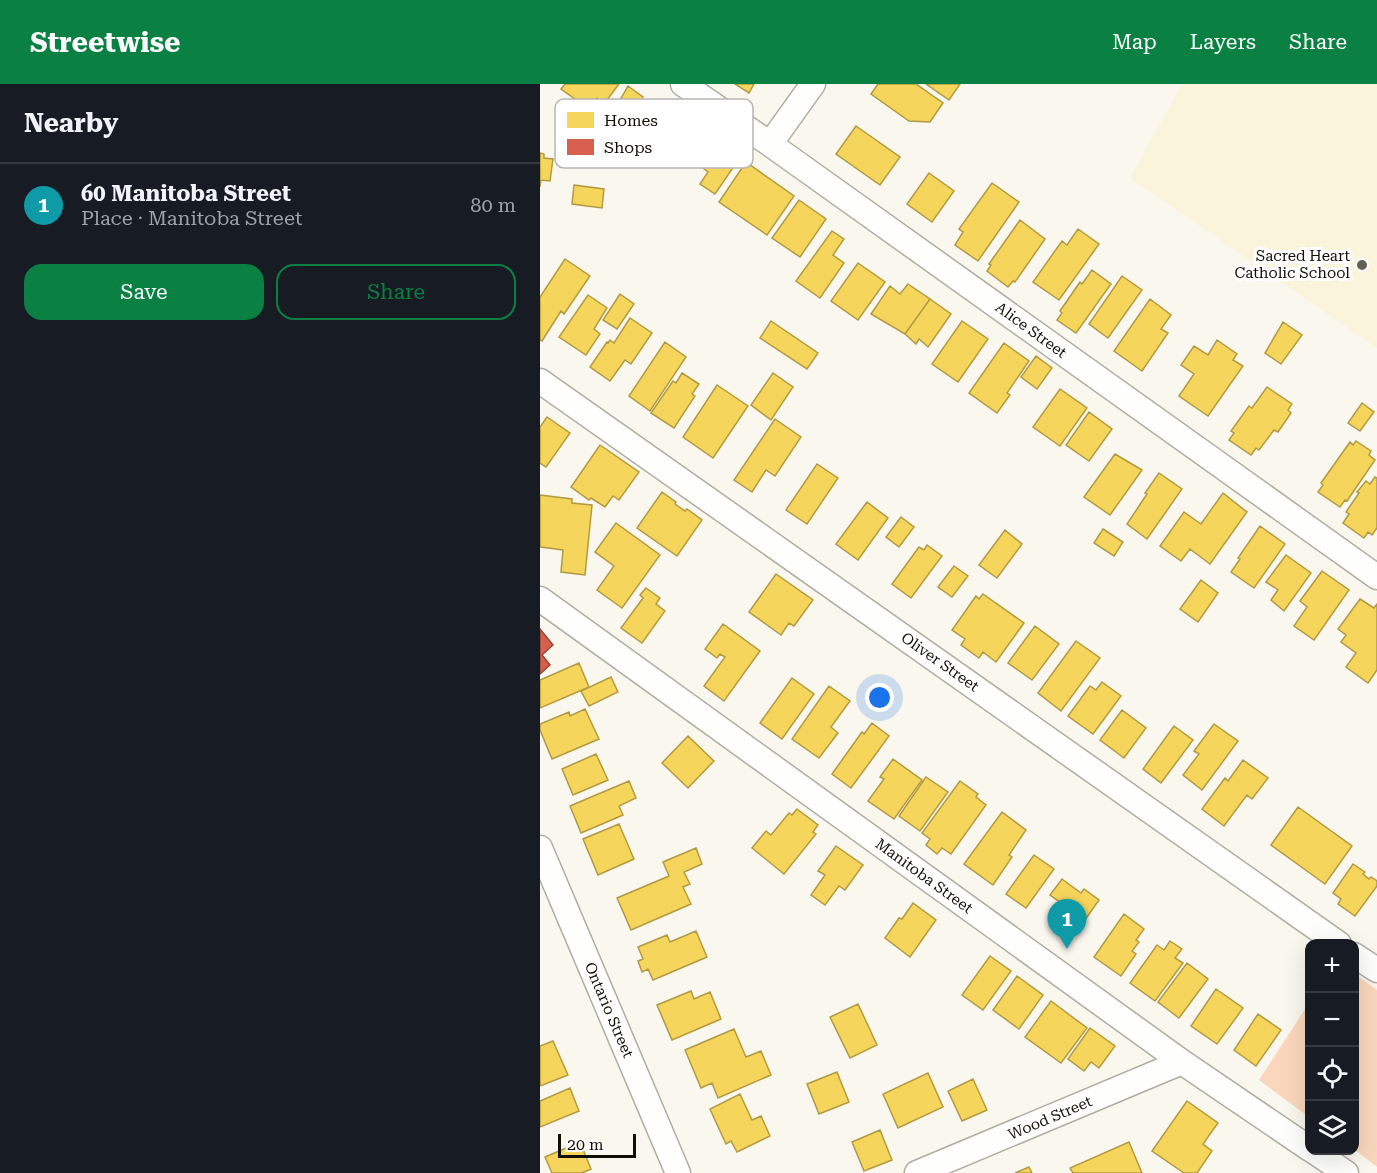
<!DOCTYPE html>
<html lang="en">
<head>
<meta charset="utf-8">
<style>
  :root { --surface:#171b24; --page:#20242c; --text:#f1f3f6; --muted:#9ea1a6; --line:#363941; --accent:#0b8043 }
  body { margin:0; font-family:"Roboto Serif",serif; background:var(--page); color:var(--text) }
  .controls { position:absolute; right:18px; bottom:18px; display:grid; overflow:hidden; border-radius:12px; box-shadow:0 6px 24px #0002 }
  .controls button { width:54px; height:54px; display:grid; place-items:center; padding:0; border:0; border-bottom:2px solid var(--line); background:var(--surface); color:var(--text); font:30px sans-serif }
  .scale { position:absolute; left:18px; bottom:15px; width:78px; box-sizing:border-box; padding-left:6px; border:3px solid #110f05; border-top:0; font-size:16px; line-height:21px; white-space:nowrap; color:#110f05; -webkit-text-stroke:4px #fff; paint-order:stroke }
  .you { position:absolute; left:340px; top:614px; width:21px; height:21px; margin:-15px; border:4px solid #fff; border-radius:50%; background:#1a73e8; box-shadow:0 0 0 9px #1a73e833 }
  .badge { display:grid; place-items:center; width:39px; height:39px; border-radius:50%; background:var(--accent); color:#fff; font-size:20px; font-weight:700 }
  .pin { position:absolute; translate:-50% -50px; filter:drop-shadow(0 2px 3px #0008) }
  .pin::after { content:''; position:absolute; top:32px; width:21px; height:18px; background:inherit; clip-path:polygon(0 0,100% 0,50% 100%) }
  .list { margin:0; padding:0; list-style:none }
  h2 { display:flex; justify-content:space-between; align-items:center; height:78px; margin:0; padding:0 24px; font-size:26px }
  h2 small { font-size:20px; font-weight:400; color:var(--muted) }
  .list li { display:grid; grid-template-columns:39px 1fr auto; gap:18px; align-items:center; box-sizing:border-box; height:84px; padding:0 24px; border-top:2px solid var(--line) }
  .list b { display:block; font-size:22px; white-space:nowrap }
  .list p { margin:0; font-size:20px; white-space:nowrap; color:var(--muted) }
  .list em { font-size:20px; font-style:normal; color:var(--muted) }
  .actions { display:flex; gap:12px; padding:18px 24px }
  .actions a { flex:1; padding:14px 0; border:2px solid var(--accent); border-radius:18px; text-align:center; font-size:21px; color:var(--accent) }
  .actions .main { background:var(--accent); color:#fff }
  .icon { flex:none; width:33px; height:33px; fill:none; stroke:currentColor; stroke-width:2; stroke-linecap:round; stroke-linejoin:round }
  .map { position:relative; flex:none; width:837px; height:1089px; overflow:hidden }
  header { display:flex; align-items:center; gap:36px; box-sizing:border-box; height:84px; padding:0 30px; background:var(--accent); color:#fff }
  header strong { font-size:28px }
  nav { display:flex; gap:33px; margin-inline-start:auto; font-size:21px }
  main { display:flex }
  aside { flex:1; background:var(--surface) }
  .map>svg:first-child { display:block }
  .built { fill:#faf4db }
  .green { fill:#fad7bc }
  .homes { fill:#f6d55c; stroke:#b19a42; stroke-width:1.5 }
  .shops { fill:#d6604d; stroke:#9b4837; stroke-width:1.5 }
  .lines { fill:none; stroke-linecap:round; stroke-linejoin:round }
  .street-casing { stroke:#afada3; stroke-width:27 }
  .street { stroke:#fefefc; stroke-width:24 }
  .poi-dot { fill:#626057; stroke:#fff; stroke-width:2 }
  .labels { text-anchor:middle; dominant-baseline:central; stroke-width:6; stroke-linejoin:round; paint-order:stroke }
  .poi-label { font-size:15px; fill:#110f05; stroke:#fff; text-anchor:end }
  .street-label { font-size:15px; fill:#110f05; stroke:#fff }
  .key { fill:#fff; stroke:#b8b7b4; stroke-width:1.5 }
  .key-label { font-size:16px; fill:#110f05 }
</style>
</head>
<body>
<header>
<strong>Streetwise</strong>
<nav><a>Map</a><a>Layers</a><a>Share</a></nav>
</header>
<main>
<aside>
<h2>Nearby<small></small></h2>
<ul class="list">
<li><span class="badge" style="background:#0f9aa8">1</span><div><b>60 Manitoba Street</b><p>Place · Manitoba Street</p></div><em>80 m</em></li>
</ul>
<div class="actions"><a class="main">Save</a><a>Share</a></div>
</aside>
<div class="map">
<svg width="837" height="1089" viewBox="0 0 837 1089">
  <rect width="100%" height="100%" fill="#f9f7ee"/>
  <!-- built -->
  <path class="built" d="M 642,0 L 837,0 L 837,264 L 590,94 Z"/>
  <!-- green -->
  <path class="green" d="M 815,890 L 837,906 L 837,1083 L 815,1066 Z
    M 769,919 L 769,1033 L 719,996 Z"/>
  <!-- homes -->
  <path class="homes" d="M 25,0 L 79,0 L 64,20 L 57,14 L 49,25 L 21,5 Z
    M 195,0 L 214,0 L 209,9 Z
    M 338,0 L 376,0 L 403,19 L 390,38 L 369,37 L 331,10 Z
    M 386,0 L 420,0 L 409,16 Z
    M 88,2 L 103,13 L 89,39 L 70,33 Z
    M 316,42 L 360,73 L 340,101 L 296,70 Z
    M 181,58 L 201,72 L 175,110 L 160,100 L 168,88 L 163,84 Z
    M 0,69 L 4,70 L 4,74 L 13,75 L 10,97 L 1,96 L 0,103 Z
    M 206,78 L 254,112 L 227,151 L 179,118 Z
    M 389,89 L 414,107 L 392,138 L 367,120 Z
    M 452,99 L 479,118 L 438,177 L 415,161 L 423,148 L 419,145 Z
    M 34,101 L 64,105 L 62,124 L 32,120 Z
    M 259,116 L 286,135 L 260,173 L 232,154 Z
    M 480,136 L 505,155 L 475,198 L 473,197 L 468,203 L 447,187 L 451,181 L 449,180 Z
    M 538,145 L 559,160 L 519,216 L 493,198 L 522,157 L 527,161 Z
    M 292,147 L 304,155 L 293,171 L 304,179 L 280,214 L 256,197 Z
    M 25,175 L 50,192 L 24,230 L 21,227 L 2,257 L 0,256 L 0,213 Z
    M 318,179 L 345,198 L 318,236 L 291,217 Z
    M 552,186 L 571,200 L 536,249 L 517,236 L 522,229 L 520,227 L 540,198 L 542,200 Z
    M 582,192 L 602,206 L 568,254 L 549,240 Z
    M 368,200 L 390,215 L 365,250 L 331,230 L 350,202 L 360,210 Z
    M 80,210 L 94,220 L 77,245 L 63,236 Z
    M 48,211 L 67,224 L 54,245 L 60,250 L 46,271 L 19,253 Z
    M 390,215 L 411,230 L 388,263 L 379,255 L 376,260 L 365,250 Z
    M 610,215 L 631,231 L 621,245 L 628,249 L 602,287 L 574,267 Z
    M 90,234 L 112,249 L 91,280 L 85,276 L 70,297 L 50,283 L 67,258 L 68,259 L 70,256 L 74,259 Z
    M 231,237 L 278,269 L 267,285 L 220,254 Z
    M 422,237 L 448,255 L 418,298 L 392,280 Z
    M 743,238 L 762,251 L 741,280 L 725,269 Z
    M 677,256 L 697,270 L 693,276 L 703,282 L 668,332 L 639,312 L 654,290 L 641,281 L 654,262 L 668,271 Z
    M 125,258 L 146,273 L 110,327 L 89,312 Z
    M 464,259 L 489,277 L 467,309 L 470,311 L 457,329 L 429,309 Z
    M 496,272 L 512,284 L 497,305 L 481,293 Z
    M 142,289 L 159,300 L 152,310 L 155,312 L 134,344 L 111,329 L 133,297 L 136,299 Z
    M 233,289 L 253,303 L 231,336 L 211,321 Z
    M 177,301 L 208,322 L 173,374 L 143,353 Z
    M 727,303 L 752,320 L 748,326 L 751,329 L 738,348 L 734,346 L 719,366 L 716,364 L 711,371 L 689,356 L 694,349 L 691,347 L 709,322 L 712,324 Z
    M 520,305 L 547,324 L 520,362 L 493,343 Z
    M 822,319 L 834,328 L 820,347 L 808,339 Z
    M 549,328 L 572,345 L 549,377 L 526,361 Z
    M 7,333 L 30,349 L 6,383 L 0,379 L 0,343 Z
    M 235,335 L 261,353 L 235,392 L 226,386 L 212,408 L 194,396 Z
    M 816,357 L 831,367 L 829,371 L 835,376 L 807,417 L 805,416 L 800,423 L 778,408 L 783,401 L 781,399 L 810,358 L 813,361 Z
    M 60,361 L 99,388 L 79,416 L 73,412 L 65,423 L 51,414 L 49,416 L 31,403 Z
    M 575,370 L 602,386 L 570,431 L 544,413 Z
    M 277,380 L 298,394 L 267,440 L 246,426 Z
    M 619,389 L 642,405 L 607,455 L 587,440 L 607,410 L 605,409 Z
    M 835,393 L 837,394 L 837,444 L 832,451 L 828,448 L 824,454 L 803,439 L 809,430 L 806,428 L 819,409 L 817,408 L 826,397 L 830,400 Z
    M 122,408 L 136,418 L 135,420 L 145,427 L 147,425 L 162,436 L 137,472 L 97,444 Z
    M 683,409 L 707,428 L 670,480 L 650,465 L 641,477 L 620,462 L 644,428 L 661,440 Z
    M 0,411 L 32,415 L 32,419 L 52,421 L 45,491 L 21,488 L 23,466 L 0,463 Z
    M 327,418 L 348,434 L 318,476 L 296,460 Z
    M 361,433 L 374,443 L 359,463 L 346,453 Z
    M 76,439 L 120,471 L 82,524 L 57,506 L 74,482 L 55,468 Z
    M 720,442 L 745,460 L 714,504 L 691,488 L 700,475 L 698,474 Z
    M 563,445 L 583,458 L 574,472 L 554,459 Z
    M 465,446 L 482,460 L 457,494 L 439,481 Z
    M 387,461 L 402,472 L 371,514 L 352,500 L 379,463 L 384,466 Z
    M 746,471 L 771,489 L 744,527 L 731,516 L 738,506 L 726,498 Z
    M 414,482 L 428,492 L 412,513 L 398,503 Z
    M 782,487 L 809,506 L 774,556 L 754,542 L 767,523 L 760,517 Z
    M 236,490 L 273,516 L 254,542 L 249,539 L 241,551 L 209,528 Z
    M 661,496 L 678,509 L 658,538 L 640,525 Z
    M 106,504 L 120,514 L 116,520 L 125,527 L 102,559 L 81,544 L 103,514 L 100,511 Z
    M 443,510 L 484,539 L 456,578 L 443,568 L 439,574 L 421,561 L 425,555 L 412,546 L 436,512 L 439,515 Z
    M 820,515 L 834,524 L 837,520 L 837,586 L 828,599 L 806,583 L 816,569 L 801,558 L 806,551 L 798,545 Z
    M 183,540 L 220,567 L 184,617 L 164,602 L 185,573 L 180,570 L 177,574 L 165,565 Z
    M 495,542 L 519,560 L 492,596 L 468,579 Z
    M 536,557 L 560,574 L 521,627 L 498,609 Z
    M 39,579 L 49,603 L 0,624 L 0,596 Z
    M 71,593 L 78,608 L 49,622 L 41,607 Z
    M 252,594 L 274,610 L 242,655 L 220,639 Z
    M 562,598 L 581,612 L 553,650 L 528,632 L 550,602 L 556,606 Z
    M 289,602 L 310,617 L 291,643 L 298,649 L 279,674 L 252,655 Z
    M 45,625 L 59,655 L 12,675 L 0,646 L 0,640 L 29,628 L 30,632 Z
    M 582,626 L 606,644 L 584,674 L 560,656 Z
    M 332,639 L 349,652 L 311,704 L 292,690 L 322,648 L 324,650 Z
    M 674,640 L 698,657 L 662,706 L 643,691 L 659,670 L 654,667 Z
    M 634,642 L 653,656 L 621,699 L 603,685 Z
    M 148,652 L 174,677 L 148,704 L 122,679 Z
    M 56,670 L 68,696 L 33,711 L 22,685 Z
    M 353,675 L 382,696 L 354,735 L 328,717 L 344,695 L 340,693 Z
    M 703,676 L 728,694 L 712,715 L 707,711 L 684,742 L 662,725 L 685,694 L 688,697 Z
    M 386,693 L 408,708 L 380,747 L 359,732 Z
    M 89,697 L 96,714 L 79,722 L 83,731 L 41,749 L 30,722 Z
    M 420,697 L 438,710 L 436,713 L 446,721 L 411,770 L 402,764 L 397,770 L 386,761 L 390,755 L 382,749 Z
    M 758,723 L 812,762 L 785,800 L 731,761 Z
    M 257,725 L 278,741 L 273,748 L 276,750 L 244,790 L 212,764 L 226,747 L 231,751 L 249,729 L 252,731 Z
    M 462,728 L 486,746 L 469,771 L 472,773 L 453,801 L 424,780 Z
    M 79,740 L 94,775 L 58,791 L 43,755 Z
    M 296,762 L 323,781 L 305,806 L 299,802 L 285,821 L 271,811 L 285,791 L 278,787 Z
    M 156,764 L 162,780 L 144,788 L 150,800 L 143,803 L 151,820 L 91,846 L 77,814 L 129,792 L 123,778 Z
    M 494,771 L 514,785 L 486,824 L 466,810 Z
    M 813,780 L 825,788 L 823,790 L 829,795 L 831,793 L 837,797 L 837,802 L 815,832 L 798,820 L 801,815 L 793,809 Z
    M 522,795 L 541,809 L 544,805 L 559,816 L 545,836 L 510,811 Z
    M 373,819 L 396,836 L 370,873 L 345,854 L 359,834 L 362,835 Z
    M 584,830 L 604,845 L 596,856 L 599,858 L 592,867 L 596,870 L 581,892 L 554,873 Z
    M 156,847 L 167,873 L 113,896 L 108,885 L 102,888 L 98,877 L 103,875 L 98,863 L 127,851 L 130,858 Z
    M 630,857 L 642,865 L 635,874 L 643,879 L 615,917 L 590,899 L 617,861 L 624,866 Z
    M 450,872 L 471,887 L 443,926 L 422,911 Z
    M 647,879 L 668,895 L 639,934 L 618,918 Z
    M 477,892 L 503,911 L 479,945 L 453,926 Z
    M 676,905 L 703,924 L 677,960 L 651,942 Z
    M 151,907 L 154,915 L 170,908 L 181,935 L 132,956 L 117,921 Z
    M 511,917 L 547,944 L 521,979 L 485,953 Z
    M 318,920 L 337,961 L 310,974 L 290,933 Z
    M 718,930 L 741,946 L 716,982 L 694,966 Z
    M 550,944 L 575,962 L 559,984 L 551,978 L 544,987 L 528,975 Z
    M 194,945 L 206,973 L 221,967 L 231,991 L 178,1014 L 172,999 L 161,1004 L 145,966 Z
    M 13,957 L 28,991 L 0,1002 L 0,962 Z
    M 297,988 L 309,1018 L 279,1030 L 267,1000 Z
    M 388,989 L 403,1023 L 358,1044 L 343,1010 Z
    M 433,995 L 447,1026 L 422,1037 L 408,1007 Z
    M 30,1004 L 39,1027 L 0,1043 L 0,1017 Z
    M 200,1010 L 212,1036 L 221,1032 L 230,1052 L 197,1068 L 191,1057 L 186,1060 L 170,1025 Z
    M 647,1017 L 678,1039 L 663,1060 L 672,1067 L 657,1089 L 644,1089 L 612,1067 Z
    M 340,1046 L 352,1076 L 324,1087 L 312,1058 Z
    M 40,1058 L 51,1085 L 42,1089 L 12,1089 L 5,1073 Z
    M 589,1058 L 602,1089 L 533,1089 L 530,1084 Z
    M 489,1083 L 492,1089 L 475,1089 Z"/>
  <!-- shops -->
  <path class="shops" d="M 0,545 L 13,561 L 2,571 L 10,581 L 0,590 Z"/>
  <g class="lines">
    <defs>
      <path id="street" d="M 143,0 L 230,60 L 837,493
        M 230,60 L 273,0
        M 0,297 L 799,860
        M 0,515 L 642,978 L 770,1065
        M 0,764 L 138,1089
        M 814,871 L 837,886
        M 772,1066 L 806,1089
        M 377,1089 L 642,978"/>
    </defs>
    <!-- street casing -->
    <use href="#street" class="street-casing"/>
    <!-- street -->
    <use href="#street" class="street"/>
  </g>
  <!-- markers -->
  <circle class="poi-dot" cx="822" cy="181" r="6"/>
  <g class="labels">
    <!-- poi labels -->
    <g class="poi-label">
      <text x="810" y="172">Sacred Heart<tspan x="810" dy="17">Catholic School</tspan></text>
    </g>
    <!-- street labels -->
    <g class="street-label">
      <text transform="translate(491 246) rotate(36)">Alice Street</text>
      <text transform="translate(400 578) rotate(35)">Oliver Street</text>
      <text transform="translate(384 792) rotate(36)">Manitoba Street</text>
      <text transform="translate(69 926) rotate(67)">Ontario Street</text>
      <text transform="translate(510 1034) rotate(-23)">Wood Street</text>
    </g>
  </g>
  <!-- legend -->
  <rect x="15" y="15" width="198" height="69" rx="9" class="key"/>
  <rect x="27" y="28" width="27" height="16" fill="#f6d55c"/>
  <rect x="27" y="55" width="27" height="16" fill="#d6604d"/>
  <g class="key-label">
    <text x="64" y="42">Homes</text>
    <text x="64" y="69">Shops</text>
  </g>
</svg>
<div class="controls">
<button>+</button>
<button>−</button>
<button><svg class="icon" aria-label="locate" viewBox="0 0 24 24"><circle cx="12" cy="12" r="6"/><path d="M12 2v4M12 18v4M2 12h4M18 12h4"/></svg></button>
<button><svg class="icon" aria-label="layers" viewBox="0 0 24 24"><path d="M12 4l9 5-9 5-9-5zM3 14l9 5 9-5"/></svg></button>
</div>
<div class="scale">20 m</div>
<div class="you"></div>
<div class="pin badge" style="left:527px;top:865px;background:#0f9aa8">1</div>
</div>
</main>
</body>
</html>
